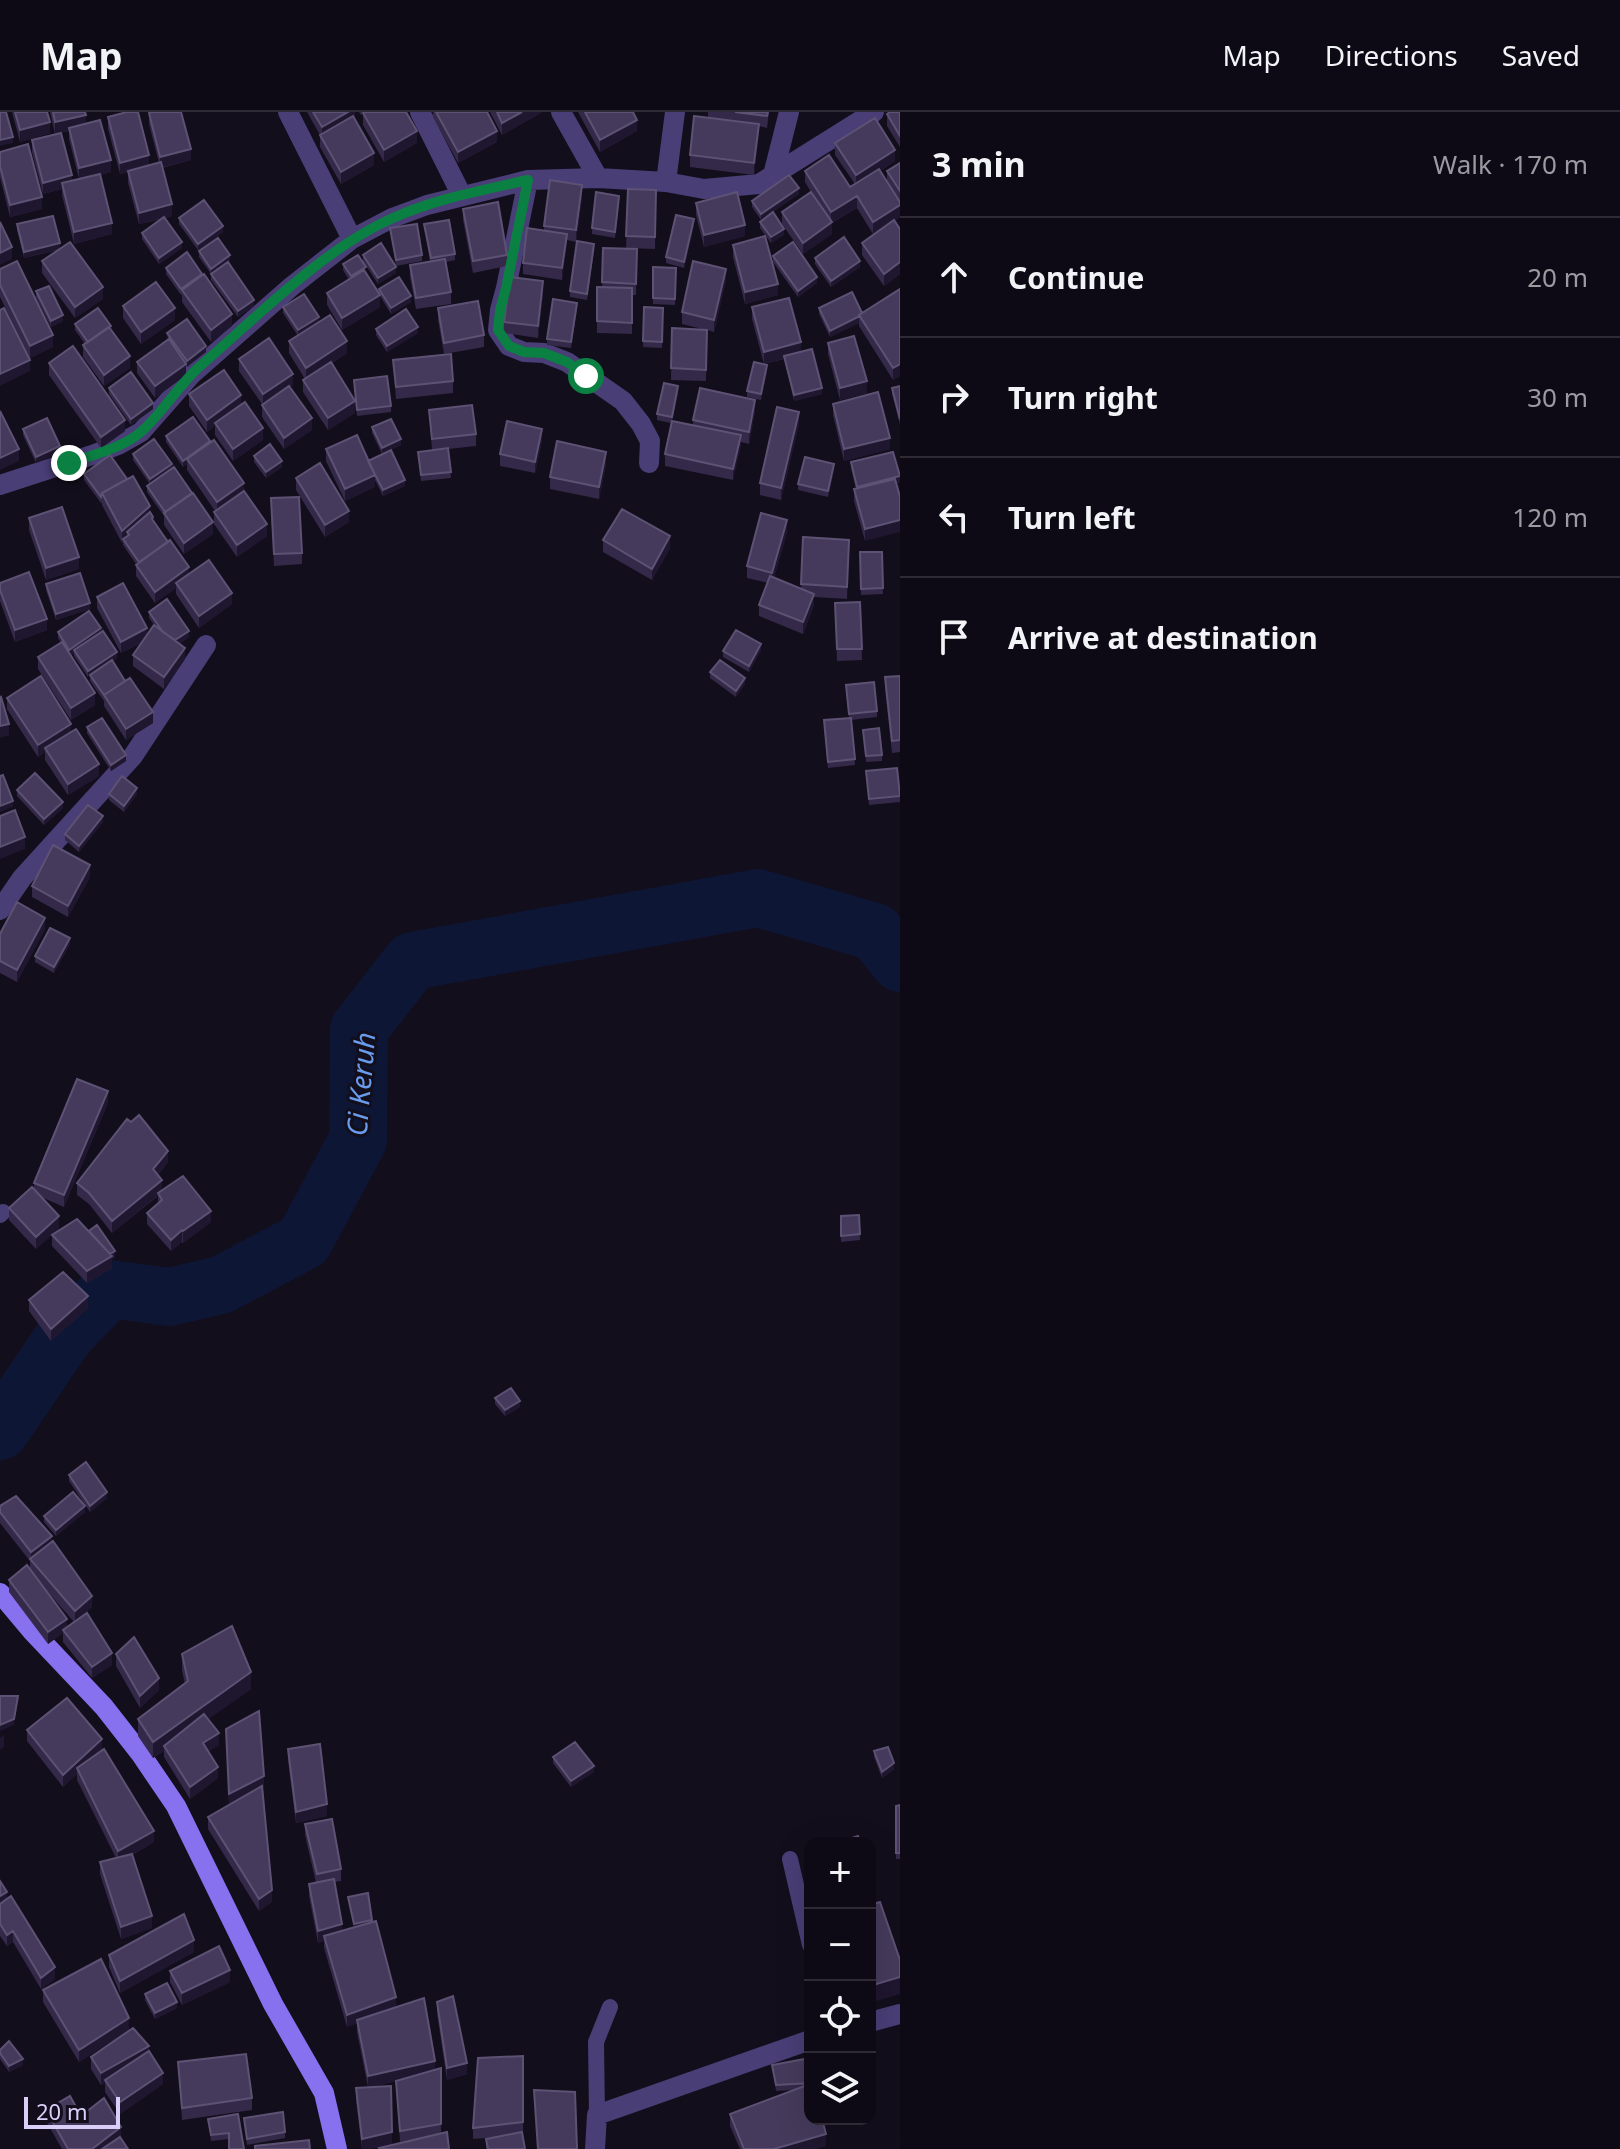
<!DOCTYPE html>
<html lang="en">
<head>
<meta charset="utf-8">
<style>
  :root { --surface:#0e0a15; --page:#17131e; --text:#f1f3f6; --muted:#9b9aa0; --line:#2e2b34 }
  body { margin:0; font-family:"Noto Sans",sans-serif; background:var(--page); color:var(--text) }
  .controls { position:absolute; right:24px; bottom:24px; display:grid; overflow:hidden; border-radius:16px; box-shadow:0 8px 32px #0002 }
  .controls button { width:72px; height:72px; display:grid; place-items:center; padding:0; border:0; border-bottom:2px solid var(--line); background:var(--surface); color:var(--text); font:40px sans-serif }
  .scale { position:absolute; left:24px; bottom:20px; width:96px; box-sizing:border-box; padding-left:8px; border:4px solid #dacff9; border-top:0; font-size:22px; line-height:28px; white-space:nowrap; color:#dacff9; -webkit-text-stroke:6px #130e1c; paint-order:stroke }
  .stop { position:absolute; width:24px; height:24px; margin:-18px; border:6px solid #0b8043; border-radius:50%; background:#fff }
  .stop.end { background:#0b8043; border-color:#fff; box-shadow:0 2px 8px #0008 }
  .list { margin:0; padding:0; list-style:none }
  h2 { display:flex; justify-content:space-between; align-items:center; height:104px; margin:0; padding:0 32px; font-size:34px }
  h2 small { font-size:26px; font-weight:400; color:var(--muted) }
  .list li { display:grid; grid-template-columns:52px 1fr auto; gap:24px; align-items:center; box-sizing:border-box; height:120px; padding:0 32px; border-top:2px solid var(--line) }
  .list b { display:block; font-size:30px; white-space:nowrap }
  .list em { font-size:26px; font-style:normal; color:var(--muted) }
  .icon { flex:none; width:44px; height:44px; fill:none; stroke:currentColor; stroke-width:2; stroke-linecap:round; stroke-linejoin:round }
  .map { position:relative; flex:none; width:900px; height:2037px; overflow:hidden }
  header { display:flex; align-items:center; gap:48px; box-sizing:border-box; height:112px; padding:0 40px; background:var(--surface); border-bottom:2px solid var(--line) }
  header strong { font-size:38px }
  nav { display:flex; gap:44px; margin-inline-start:auto; font-size:28px }
  main { display:flex }
  aside { flex:1; background:var(--surface) }
  .map>svg:first-child { display:block }
  .lines { fill:none; stroke-linecap:round; stroke-linejoin:round }
  .river { stroke:#0e1635; stroke-width:58 }
  .lane { stroke:#493e76; stroke-width:16 }
  .street { stroke:#493e76; stroke-width:20 }
  .secondary { stroke:#8771ee; stroke-width:20 }
  .wall { fill:#342948; fill-rule:evenodd }
  .shaded-wall { fill:#1f162f }
  .building { fill:#453a5b; stroke:#5d5274; stroke-width:2 }
  .route { stroke:#0b8043; stroke-width:10 }
  .labels { text-anchor:middle; dominant-baseline:central; stroke-width:6; stroke-linejoin:round; paint-order:stroke }
  .water-label { font-size:28px; font-style:italic; fill:#699ced; stroke:#130e1c }
</style>
</head>
<body>
<header>
<strong>Map</strong>
<nav><a>Map</a><a>Directions</a><a>Saved</a></nav>
</header>
<main>
<div class="map">
<svg width="900" height="2037" viewBox="0 0 900 2037">
  <rect width="100%" height="100%" fill="#130e1c"/>
  <g class="lines">
    <!-- river -->
    <path class="river" d="M 0,1319 L 66,1222 L 110,1177 L 169,1185 L 221,1173 L 304,1129 L 358,1028 L 359,917 L 412,849 L 758,786 L 875,820 L 900,851"/>
    <!-- lane -->
    <path class="lane" d="M 0,1103 L 3,1100
      M 790,1747 L 810,1833
      M 597,2003 L 596,1930 L 610,1895"/>
    <!-- street -->
    <path class="street" d="M 288,0 L 352,127
      M 420,0 L 462,84
      M 561,0 L 598,66
      M 773,63 L 789,0
      M 528,68 L 506,176 L 500,198 L 498,218 L 509,234 L 524,240 L 544,241 L 567,250 L 623,289 L 641,312 L 650,329 L 649,351
      M 666,70 L 675,0
      M 0,373 L 92,343 L 118,333 L 141,320 L 192,262 L 292,174 L 352,127 L 392,106 L 427,93 L 528,68 L 598,66 L 666,70 L 704,77 L 759,72 L 874,0
      M 0,798 L 22,766 L 133,644 L 206,533
      M 870,1910 L 900,1902
      M 595,2037 L 597,2003 L 810,1928"/>
    <!-- secondary -->
    <path class="secondary" d="M 0,1481 L 32,1519 L 104,1595 L 140,1641 L 176,1694 L 273,1892 L 324,1981 L 337,2037"/>
  </g>
  <!-- wall -->
  <path class="wall" d="M 12,0 L 47,0 L 50,21 L 20,30 Z
    M 50,0 L 85,0 L 86,11 L 111,60 L 100,63 L 112,122 L 74,132 L 62,83 L 62,77 L 43,82 L 32,40 L 32,28 L 72,69 L 79,67 L 69,27 L 69,19 L 55,22 Z
    M 307,0 L 355,0 L 355,7 L 374,53 L 341,72 L 320,35 L 320,23 Z
    M 359,0 L 406,0 L 417,31 L 384,50 L 363,13 L 363,2 L 361,3 Z
    M 433,0 L 487,0 L 497,30 L 458,51 L 433,5 Z
    M 490,0 L 541,0 L 541,1 L 502,23 Z
    M 578,0 L 633,0 L 637,19 L 600,40 Z
    M 708,0 L 769,0 L 767,16 L 759,14 L 754,63 L 690,55 L 690,43 L 708,5 Z
    M 900,0 L 900,35 L 887,14 L 887,2 Z
    M 149,1 L 191,48 L 162,56 L 172,104 L 165,106 L 182,136 L 159,152 L 142,127 L 142,121 L 162,107 L 139,112 L 128,71 L 128,60 L 120,62 L 108,17 L 108,5 L 149,54 L 159,51 L 149,12 Z
    M 835,31 L 895,49 L 880,59 L 887,70 L 887,59 L 900,51 L 900,105 L 894,109 L 900,117 L 900,162 L 884,174 L 862,143 L 862,131 L 887,113 L 873,122 L 857,96 L 832,111 L 832,122 L 803,142 L 782,112 L 782,100 L 811,80 L 805,70 L 805,59 L 850,75 L 855,72 L 835,43 Z
    M 0,40 L 42,97 L 10,105 L 0,65 Z
    M 628,77 L 656,78 L 655,137 L 626,136 Z
    M 799,82 L 761,108 L 752,95 L 752,89 Z
    M 582,85 L 576,130 L 567,128 L 562,168 L 523,162 L 523,151 L 544,118 L 544,114 Z
    M 619,90 L 615,126 L 592,122 L 592,116 Z
    M 696,91 L 745,124 L 704,135 L 696,103 Z
    M 463,97 L 507,143 L 507,154 L 473,161 L 463,108 Z
    M 179,106 L 223,120 L 198,138 L 179,112 Z
    M 760,110 L 784,123 L 771,131 L 760,116 Z
    M 17,112 L 60,137 L 103,187 L 75,206 L 42,161 L 42,149 L 58,138 L 24,146 L 17,118 Z
    M 424,112 L 455,142 L 455,148 L 446,150 L 451,180 L 451,192 L 416,197 L 410,165 L 410,153 L 430,150 Z
    M 694,113 L 684,156 L 666,151 L 666,145 Z
    M 390,116 L 422,143 L 422,149 L 396,154 Z
    M 733,133 L 778,183 L 745,192 L 733,145 Z
    M 603,136 L 637,137 L 636,183 L 632,183 L 632,222 L 597,221 L 597,175 L 602,175 Z
    M 594,138 L 587,188 L 570,185 L 570,179 Z
    M 199,139 L 230,149 L 228,150 L 254,194 L 238,205 L 211,168 L 211,162 L 199,145 Z
    M 363,143 L 396,161 L 378,172 L 363,149 Z
    M 773,144 L 817,171 L 798,185 L 773,150 Z
    M 815,146 L 860,155 L 831,175 L 815,152 Z
    M 343,152 L 366,160 L 379,182 L 379,177 L 411,190 L 391,202 L 380,184 L 380,195 L 342,218 L 327,193 L 327,181 L 349,168 L 343,158 Z
    M 653,155 L 676,156 L 675,193 L 653,192 Z
    M 166,156 L 202,164 L 232,214 L 211,230 L 182,190 L 182,182 L 181,183 L 166,162 Z
    M 0,157 L 53,235 L 30,246 L 0,185 Z
    M 726,168 L 714,220 L 707,218 L 706,269 L 671,268 L 672,216 L 706,218 L 682,212 L 682,200 Z
    M 900,177 L 900,264 L 893,268 L 859,214 L 859,211 L 830,225 L 819,202 L 819,196 L 862,201 Z
    M 36,179 L 63,209 L 51,215 L 36,185 Z
    M 543,181 L 538,226 L 504,221 L 504,210 Z
    M 123,194 L 175,208 L 141,232 L 123,206 Z
    M 283,195 L 319,210 L 347,241 L 332,251 L 355,301 L 328,318 L 303,280 L 303,268 L 305,267 L 289,241 L 289,229 L 298,224 L 283,201 Z
    M 644,195 L 663,196 L 662,236 L 643,235 Z
    M 752,195 L 801,240 L 822,282 L 794,289 L 784,247 L 764,252 L 752,207 Z
    M 438,196 L 484,223 L 484,235 L 444,242 L 438,208 Z
    M 577,197 L 571,236 L 547,233 L 547,227 Z
    M 75,212 L 111,217 L 130,256 L 104,274 L 83,245 L 83,233 L 85,232 L 75,218 Z
    M 376,217 L 418,221 L 387,240 L 376,223 Z
    M 167,221 L 206,240 L 186,254 L 186,263 L 155,286 L 137,261 L 137,250 L 168,228 Z
    M 828,231 L 867,281 L 840,288 L 828,242 Z
    M 239,247 L 293,273 L 290,275 L 312,318 L 284,337 L 262,305 L 262,292 L 239,259 Z
    M 393,248 L 453,269 L 453,281 L 396,287 Z
    M 49,251 L 125,319 L 101,336 L 49,263 Z
    M 767,259 L 761,288 L 747,285 L 747,279 Z
    M 354,268 L 391,294 L 391,300 L 357,304 Z
    M 900,274 L 900,313 L 892,282 L 892,276 Z
    M 109,276 L 153,297 L 131,313 L 109,282 Z
    M 678,280 L 672,309 L 693,313 L 693,308 L 755,300 L 749,332 L 741,330 L 733,368 L 665,354 L 665,342 L 671,311 L 657,308 L 657,302 Z
    M 189,282 L 241,293 L 263,328 L 233,349 L 215,323 L 215,314 L 207,320 L 189,294 Z
    M 833,292 L 890,337 L 844,349 L 833,303 Z
    M 429,298 L 476,322 L 476,334 L 448,337 L 451,366 L 421,369 L 418,340 L 432,338 Z
    M 799,312 L 781,388 L 760,383 L 760,371 Z
    M 372,315 L 401,333 L 382,342 L 372,321 Z
    M 23,317 L 60,340 L 36,351 L 23,323 Z
    M 166,324 L 244,379 L 267,424 L 237,445 L 214,412 L 214,400 L 215,399 L 187,358 L 187,352 L 183,355 L 166,330 Z
    M 542,328 L 535,361 L 500,354 L 500,342 Z
    M 326,337 L 368,348 L 405,374 L 383,384 L 375,368 L 375,375 L 345,389 L 326,349 Z
    M 133,342 L 172,356 L 213,422 L 184,442 L 164,413 L 164,404 L 147,380 L 147,374 L 150,372 L 133,348 Z
    M 254,344 L 282,355 L 266,366 L 254,350 Z
    M 851,350 L 900,370 L 896,371 L 865,429 L 854,389 L 854,377 L 856,377 L 851,356 Z
    M 606,352 L 599,387 L 550,377 L 550,365 Z
    M 834,358 L 828,385 L 798,378 L 798,372 Z
    M 84,362 L 150,401 L 153,409 L 189,462 L 232,492 L 199,516 L 176,482 L 176,476 L 155,491 L 136,464 L 136,452 L 123,433 L 123,430 L 122,431 L 102,393 L 102,391 L 101,391 L 84,368 Z
    M 296,366 L 349,410 L 325,425 L 296,378 Z
    M 271,398 L 302,441 L 302,452 L 274,454 Z
    M 29,406 L 79,457 L 46,468 L 29,418 Z
    M 787,420 L 774,466 L 801,477 L 803,425 L 849,428 L 847,487 L 814,485 L 814,493 L 803,522 L 759,504 L 759,493 L 768,471 L 747,466 L 747,454 Z
    M 603,428 L 670,436 L 652,468 L 603,440 Z
    M 860,440 L 882,440 L 883,482 L 861,483 Z
    M 0,471 L 47,518 L 15,530 L 0,489 Z
    M 46,472 L 90,497 L 56,508 L 46,478 Z
    M 97,485 L 147,523 L 155,514 L 149,506 L 149,500 L 189,525 L 179,532 L 185,547 L 164,577 L 133,554 L 133,543 L 141,531 L 121,541 L 97,496 Z
    M 860,490 L 862,548 L 837,549 L 835,491 Z
    M 58,520 L 101,520 L 117,546 L 113,549 L 153,611 L 126,628 L 104,594 L 104,589 L 90,569 L 90,564 L 88,565 L 74,544 L 74,541 L 71,543 L 95,593 L 71,608 L 38,557 L 38,545 L 61,531 L 58,526 Z
    M 761,538 L 749,560 L 723,545 L 723,539 Z
    M 710,560 L 745,572 L 736,585 L 710,566 Z
    M 900,564 L 900,640 L 892,641 L 885,577 L 885,565 Z
    M 846,579 L 877,599 L 877,605 L 851,608 L 855,653 L 828,656 L 824,614 L 849,606 Z
    M 7,586 L 99,664 L 68,683 L 45,648 L 45,640 L 38,645 L 7,597 Z
    M 87,615 L 126,649 L 111,659 L 87,621 Z
    M 863,618 L 882,643 L 882,649 L 866,650 Z
    M 866,659 L 900,680 L 900,690 L 869,693 Z
    M 17,678 L 63,696 L 44,713 L 17,684 Z
    M 109,682 L 137,682 L 124,700 L 109,688 Z
    M 103,710 L 79,740 L 65,728 L 65,722 Z
    M 90,765 L 68,805 L 32,785 L 32,774 Z
    M 45,817 L 17,870 L 0,861 L 0,822 Z
    M 70,832 L 54,861 L 35,850 L 35,844 Z
    M 108,991 L 64,1095 L 41,1085 L 59,1116 L 36,1137 L 9,1108 L 9,1096 L 34,1077 L 34,1071 Z
    M 168,1050 L 158,1063 L 162,1078 L 211,1110 L 183,1131 L 182,1130 L 171,1139 L 147,1112 L 147,1101 L 158,1091 L 158,1084 L 112,1121 L 89,1092 L 77,1083 L 77,1071 Z
    M 859,1103 L 860,1128 L 841,1130 L 841,1104 Z
    M 89,1119 L 115,1145 L 112,1147 L 112,1156 L 87,1171 L 52,1134 L 52,1123 Z
    M 29,1188 L 88,1196 L 51,1229 L 29,1199 Z
    M 495,1286 L 520,1295 L 505,1304 L 495,1292 Z
    M 69,1363 L 107,1386 L 90,1400 L 69,1369 Z
    M 0,1394 L 52,1430 L 92,1495 L 79,1507 L 112,1553 L 92,1566 L 63,1530 L 63,1521 L 48,1532 L 9,1480 L 9,1468 L 30,1457 L 30,1449 L 0,1411 ZM 39,1470 L 74,1510 L 67,1516 Z
    M 85,1400 L 56,1424 L 44,1410 L 44,1404 Z
    M 116,1542 L 159,1578 L 140,1596 L 116,1554 Z
    M 182,1542 L 251,1577 L 208,1607 L 219,1633 L 209,1639 L 218,1666 L 190,1687 L 164,1645 L 164,1639 L 153,1646 L 138,1624 L 138,1607 L 185,1572 L 182,1559 Z
    M 226,1617 L 264,1676 L 263,1676 L 272,1790 L 259,1799 L 208,1717 L 208,1705 L 229,1693 Z
    M 27,1618 L 102,1638 L 154,1730 L 132,1743 L 152,1816 L 121,1827 L 100,1762 L 100,1750 L 116,1746 L 77,1668 L 77,1662 L 63,1675 L 27,1629 Z
    M 288,1637 L 327,1704 L 296,1711 L 288,1649 Z
    M 874,1639 L 894,1657 L 882,1666 L 874,1645 Z
    M 553,1645 L 594,1660 L 571,1675 L 553,1651 Z
    M 900,1693 L 900,1747 L 896,1747 L 896,1694 Z
    M 305,1712 L 341,1757 L 341,1769 L 335,1770 L 342,1819 L 354,1815 L 348,1785 L 372,1810 L 396,1895 L 435,1958 L 441,1956 L 441,2022 L 400,2030 L 396,1969 L 372,1975 L 392,2032 L 369,2037 L 362,2037 L 356,1988 L 356,1976 L 368,1975 L 357,1920 L 357,1911 L 347,1915 L 324,1836 L 324,1829 L 318,1831 L 309,1784 L 309,1772 L 316,1771 L 305,1723 Z
    M 0,1769 L 7,1787 L 55,1867 L 41,1877 L 13,1830 L 7,1834 L 0,1824 Z
    M 194,1840 L 120,1881 L 109,1855 L 109,1843 Z
    M 170,1859 L 230,1870 L 182,1893 L 170,1870 Z
    M 43,1878 L 129,1918 L 79,1950 L 43,1890 Z
    M 145,1882 L 177,1896 L 155,1907 L 145,1888 Z
    M 437,1890 L 467,1962 L 447,1968 L 437,1901 Z
    M 0,1938 L 23,1953 L 9,1960 L 0,1947 Z
    M 149,1940 L 163,1972 L 120,2002 L 105,1980 L 105,1971 L 101,1973 L 91,1957 L 91,1945 Z
    M 523,1944 L 523,2022 L 522,2022 L 525,2037 L 486,2037 L 486,2027 L 499,2025 L 473,2027 L 473,2016 Z
    M 810,1946 L 810,2007 L 826,2034 L 814,2037 L 740,2037 L 730,2014 L 730,2002 L 793,1978 L 776,1979 L 772,1953 Z
    M 178,1950 L 252,1986 L 252,1998 L 182,2008 Z
    M 46,1998 L 81,2004 L 121,2025 L 128,2037 L 62,2037 L 46,2009 Z
    M 238,2002 L 229,2027 L 211,2029 L 208,2007 Z
    M 244,2006 L 285,2020 L 285,2026 L 247,2033 Z"/>
  <!-- shaded-wall -->
  <path class="shaded-wall" d="M 348,0 L 355,0 L 355,8 L 322,26 L 322,15 Z
    M 522,0 L 541,0 L 541,1 L 502,23 L 502,11 Z
    M 86,3 L 86,14 L 55,22 L 55,10 Z
    M 637,8 L 637,19 L 600,40 L 600,28 Z
    M 50,10 L 50,21 L 20,30 L 20,18 Z
    M 759,12 L 759,23 L 754,63 L 754,51 Z
    M 417,19 L 417,31 L 384,50 L 384,38 Z
    M 497,19 L 497,30 L 458,51 L 458,40 Z
    M 13,25 L 13,31 L 0,34 L 0,28 Z
    M 191,37 L 191,48 L 160,56 L 160,45 Z
    M 895,38 L 895,49 L 856,74 L 856,63 Z
    M 374,41 L 374,53 L 341,72 L 341,60 Z
    M 149,43 L 149,55 L 120,62 L 120,51 Z
    M 111,48 L 111,60 L 79,68 L 79,56 Z
    M 72,63 L 72,75 L 62,71 L 62,77 L 43,82 L 43,71 Z
    M 582,73 L 582,85 L 576,130 L 576,118 Z
    M 799,76 L 799,82 L 761,108 L 761,102 Z
    M 857,84 L 857,96 L 832,111 L 832,122 L 803,142 L 803,131 L 831,111 L 831,100 Z
    M 42,85 L 42,97 L 10,105 L 10,93 Z
    M 172,92 L 172,104 L 139,112 L 139,101 Z
    M 900,93 L 900,105 L 873,122 L 873,110 Z
    M 694,107 L 694,113 L 684,156 L 684,150 Z
    M 112,111 L 112,122 L 74,132 L 74,120 Z
    M 745,113 L 745,124 L 704,135 L 704,123 Z
    M 223,114 L 223,120 L 198,138 L 198,132 Z
    M 784,117 L 784,123 L 771,131 L 771,125 Z
    M 567,122 L 567,133 L 562,168 L 562,156 Z
    M 182,130 L 182,136 L 159,152 L 159,146 Z
    M 60,131 L 60,137 L 24,146 L 24,140 Z
    M 12,135 L 12,147 L 0,153 L 0,141 Z
    M 230,143 L 230,149 L 211,163 L 211,157 Z
    M 860,149 L 860,155 L 831,175 L 831,169 Z
    M 900,150 L 900,162 L 884,174 L 884,162 Z
    M 396,155 L 396,161 L 378,172 L 378,166 Z
    M 726,157 L 726,168 L 714,220 L 714,208 Z
    M 817,165 L 817,171 L 798,185 L 798,179 Z
    M 543,169 L 543,181 L 538,226 L 538,214 Z
    M 778,172 L 778,183 L 745,192 L 745,180 Z
    M 103,175 L 103,187 L 75,206 L 75,195 Z
    M 380,183 L 380,195 L 342,218 L 342,206 Z
    M 411,184 L 411,190 L 391,202 L 391,196 Z
    M 254,188 L 254,194 L 238,205 L 238,199 Z
    M 175,196 L 175,208 L 141,232 L 141,220 Z
    M 232,202 L 232,214 L 211,230 L 211,218 Z
    M 63,203 L 63,209 L 51,215 L 51,209 Z
    M 319,205 L 319,211 L 298,224 L 298,218 Z
    M 859,205 L 859,211 L 830,225 L 830,219 Z
    M 418,215 L 418,221 L 387,240 L 387,234 Z
    M 53,223 L 53,235 L 30,246 L 30,234 Z
    M 347,229 L 347,241 L 306,267 L 306,256 Z
    M 801,230 L 801,242 L 764,252 L 764,240 Z
    M 206,234 L 206,240 L 187,255 L 187,249 Z
    M 130,244 L 130,256 L 104,274 L 104,263 Z
    M 30,248 L 30,259 L 0,274 L 0,262 Z
    M 186,252 L 186,263 L 155,286 L 155,274 Z
    M 900,252 L 900,264 L 893,268 L 893,256 Z
    M 767,253 L 767,259 L 761,288 L 761,282 Z
    M 293,262 L 293,273 L 263,294 L 263,282 Z
    M 867,269 L 867,281 L 840,288 L 840,276 Z
    M 822,276 L 822,282 L 794,289 L 794,283 Z
    M 241,283 L 241,295 L 207,320 L 207,308 Z
    M 755,288 L 755,300 L 749,332 L 749,320 Z
    M 355,289 L 355,301 L 328,318 L 328,306 Z
    M 153,291 L 153,297 L 131,313 L 131,307 Z
    M 799,300 L 799,312 L 781,388 L 781,376 Z
    M 312,306 L 312,318 L 284,337 L 284,326 Z
    M 125,308 L 125,319 L 101,336 L 101,325 Z
    M 263,316 L 263,328 L 233,349 L 233,337 Z
    M 542,317 L 542,328 L 535,361 L 535,350 Z
    M 741,323 L 741,335 L 733,368 L 733,357 Z
    M 890,326 L 890,337 L 844,349 L 844,337 Z
    M 401,327 L 401,333 L 382,342 L 382,336 Z
    M 60,334 L 60,340 L 36,351 L 36,345 Z
    M 19,337 L 19,349 L 0,358 L 0,346 Z
    M 606,340 L 606,352 L 599,387 L 599,375 Z
    M 187,347 L 187,352 L 183,355 L 183,349 Z
    M 282,349 L 282,355 L 266,366 L 266,360 Z
    M 172,352 L 172,358 L 150,373 L 150,367 Z
    M 834,352 L 834,358 L 828,385 L 828,379 Z
    M 375,363 L 375,375 L 345,389 L 345,377 Z
    M 900,364 L 900,370 L 857,381 L 857,375 Z
    M 405,368 L 405,374 L 383,384 L 383,378 Z
    M 244,371 L 244,383 L 217,402 L 217,390 Z
    M 150,394 L 150,406 L 127,420 L 127,426 L 123,427 L 122,431 L 122,419 Z
    M 349,399 L 349,410 L 325,425 L 325,413 Z
    M 787,408 L 787,420 L 772,473 L 772,461 Z
    M 900,408 L 900,420 L 865,429 L 865,417 Z
    M 213,410 L 213,422 L 184,442 L 184,431 Z
    M 267,412 L 267,424 L 237,445 L 237,433 Z
    M 670,424 L 670,436 L 652,468 L 652,457 Z
    M 79,445 L 79,457 L 46,468 L 46,456 Z
    M 189,455 L 189,467 L 176,471 L 176,476 L 155,491 L 155,480 Z
    M 232,481 L 232,492 L 199,516 L 199,504 Z
    M 814,482 L 814,493 L 803,522 L 803,510 Z
    M 90,491 L 90,497 L 56,508 L 56,502 Z
    M 47,507 L 47,518 L 15,530 L 15,518 Z
    M 101,516 L 101,522 L 74,538 L 74,541 L 69,544 L 69,538 Z
    M 147,516 L 147,528 L 121,541 L 121,530 Z
    M 189,519 L 189,525 L 171,537 L 171,531 Z
    M 761,532 L 761,538 L 749,560 L 749,554 Z
    M 185,536 L 185,547 L 164,577 L 164,565 Z
    M 117,540 L 117,546 L 88,565 L 88,559 Z
    M 745,566 L 745,572 L 736,585 L 736,579 Z
    M 95,581 L 95,593 L 71,608 L 71,596 Z
    M 153,600 L 153,611 L 126,628 L 126,617 Z
    M 9,612 L 9,623 L 0,626 L 0,614 Z
    M 71,612 L 71,624 L 45,636 L 45,640 L 38,645 L 38,633 Z
    M 126,643 L 126,649 L 111,659 L 111,653 Z
    M 99,652 L 99,664 L 68,683 L 68,672 Z
    M 137,676 L 137,682 L 124,700 L 124,694 Z
    M 13,689 L 13,695 L 0,700 L 0,694 Z
    M 63,690 L 63,696 L 44,713 L 44,707 Z
    M 103,704 L 103,710 L 79,740 L 79,734 Z
    M 25,725 L 25,737 L 0,747 L 0,735 Z
    M 90,753 L 90,765 L 68,805 L 68,794 Z
    M 45,806 L 45,817 L 17,870 L 17,858 Z
    M 70,826 L 70,832 L 54,861 L 54,855 Z
    M 108,979 L 108,991 L 64,1095 L 64,1083 Z
    M 168,1039 L 168,1050 L 153,1069 L 153,1057 Z
    M 162,1068 L 162,1080 L 112,1121 L 112,1109 Z
    M 211,1099 L 211,1110 L 183,1131 L 183,1119 Z
    M 59,1104 L 59,1116 L 36,1137 L 36,1125 Z
    M 182,1118 L 182,1130 L 171,1139 L 171,1128 Z
    M 115,1139 L 115,1145 L 112,1147 L 112,1156 L 87,1171 L 87,1159 Z
    M 88,1184 L 88,1196 L 51,1229 L 51,1217 Z
    M 520,1289 L 520,1295 L 505,1304 L 505,1298 Z
    M 107,1380 L 107,1386 L 90,1400 L 90,1394 Z
    M 85,1394 L 85,1400 L 56,1424 L 56,1418 Z
    M 52,1424 L 52,1436 L 31,1449 L 31,1440 Z
    M 92,1484 L 92,1495 L 75,1511 L 75,1499 Z
    M 67,1507 L 67,1519 L 63,1518 L 63,1521 L 48,1532 L 48,1520 Z
    M 112,1541 L 112,1553 L 92,1566 L 92,1555 Z
    M 251,1560 L 251,1577 L 166,1637 L 164,1634 L 164,1639 L 153,1646 L 153,1630 Z
    M 159,1566 L 159,1578 L 140,1596 L 140,1584 Z
    M 18,1584 L 14,1613 L 0,1619 L 0,1613 Z
    M 219,1621 L 219,1633 L 203,1643 L 203,1631 Z
    M 4,1623 L 4,1635 L 0,1638 L 0,1626 Z
    M 102,1627 L 102,1639 L 77,1656 L 77,1662 L 63,1675 L 63,1663 Z
    M 894,1651 L 894,1657 L 882,1666 L 882,1660 Z
    M 594,1654 L 594,1660 L 571,1675 L 571,1669 Z
    M 218,1655 L 218,1666 L 190,1687 L 190,1675 Z
    M 264,1664 L 264,1676 L 229,1694 L 229,1682 Z
    M 327,1692 L 327,1704 L 296,1711 L 296,1700 Z
    M 154,1719 L 154,1730 L 118,1750 L 118,1739 Z
    M 272,1778 L 272,1790 L 259,1799 L 259,1787 Z
    M 7,1780 L 7,1791 L 0,1796 L 0,1784 Z
    M 875,1783 L 875,1795 L 870,1796 L 870,1784 Z
    M 152,1804 L 152,1816 L 121,1827 L 121,1815 Z
    M 372,1808 L 372,1814 L 354,1818 L 354,1812 Z
    M 342,1812 L 342,1823 L 324,1824 L 324,1829 L 318,1831 L 318,1819 Z
    M 13,1819 L 13,1830 L 7,1834 L 7,1823 Z
    M 194,1828 L 194,1840 L 120,1881 L 120,1869 Z
    M 55,1855 L 55,1867 L 41,1877 L 41,1866 Z
    M 230,1858 L 230,1870 L 182,1893 L 182,1881 Z
    M 900,1865 L 900,1882 L 870,1891 L 870,1874 Z
    M 396,1885 L 396,1897 L 347,1915 L 347,1903 Z
    M 177,1890 L 177,1896 L 155,1907 L 155,1901 Z
    M 129,1906 L 129,1918 L 79,1950 L 79,1938 Z
    M 149,1934 L 149,1946 L 105,1968 L 105,1971 L 101,1973 L 101,1961 Z
    M 23,1947 L 23,1953 L 9,1960 L 9,1954 Z
    M 435,1949 L 435,1960 L 368,1976 L 368,1964 Z
    M 467,1951 L 467,1962 L 447,1968 L 447,1956 Z
    M 163,1961 L 163,1972 L 120,2002 L 120,1990 Z
    M 121,2015 L 121,2027 L 107,2037 L 92,2037 Z
    M 392,2020 L 392,2032 L 369,2037 L 362,2037 L 362,2027 Z
    M 826,2022 L 826,2034 L 814,2037 L 774,2037 Z"/>
  <!-- building -->
  <path class="building" d="M 0,0 L 6,0 L 13,25 L 0,28 Z
    M 15,0 L 47,0 L 50,10 L 20,18 Z
    M 53,0 L 85,0 L 86,3 L 55,10 Z
    M 127,0 L 138,0 L 149,43 L 120,51 L 108,5 Z
    M 151,0 L 181,0 L 191,37 L 160,45 L 149,1 Z
    M 313,0 L 348,0 L 322,15 Z
    M 365,0 L 406,0 L 417,19 L 384,38 L 363,1 Z
    M 436,0 L 487,0 L 497,19 L 458,40 Z
    M 497,0 L 522,0 L 502,11 Z
    M 585,0 L 633,0 L 637,8 L 600,28 Z
    M 735,0 L 768,0 L 767,4 Z
    M 890,0 L 900,0 L 900,24 L 887,2 Z
    M 353,4 L 374,41 L 341,60 L 320,23 Z
    M 694,4 L 759,12 L 754,51 L 690,43 Z
    M 875,6 L 895,38 L 856,63 L 835,31 Z
    M 100,8 L 111,48 L 79,56 L 69,16 Z
    M 61,21 L 72,63 L 43,71 L 32,28 Z
    M 28,32 L 42,85 L 10,93 L 0,54 L 0,40 Z
    M 829,43 L 850,75 L 879,57 L 900,90 L 900,93 L 873,110 L 857,84 L 831,100 L 805,59 Z
    M 161,50 L 172,92 L 139,101 L 128,59 Z
    M 900,51 L 900,79 L 887,59 Z
    M 100,62 L 112,111 L 74,120 L 62,71 Z
    M 789,63 L 799,76 L 761,102 L 752,89 Z
    M 550,68 L 582,73 L 576,118 L 544,114 Z
    M 628,77 L 656,78 L 655,125 L 626,124 Z
    M 596,80 L 619,84 L 615,120 L 592,116 Z
    M 737,80 L 745,113 L 704,123 L 696,91 Z
    M 811,80 L 832,110 L 803,131 L 782,100 Z
    M 204,88 L 223,114 L 198,132 L 179,106 Z
    M 498,90 L 507,143 L 473,149 L 463,97 Z
    M 773,100 L 784,117 L 771,125 L 760,110 Z
    M 676,103 L 694,107 L 684,150 L 666,145 Z
    M 53,104 L 60,131 L 24,140 L 17,112 Z
    M 164,105 L 182,130 L 159,146 L 142,121 Z
    M 449,108 L 455,142 L 431,146 L 424,112 Z
    M 894,108 L 900,117 L 900,150 L 884,162 L 862,131 Z
    M 0,110 L 12,135 L 0,141 Z
    M 417,112 L 422,143 L 396,148 L 390,116 Z
    M 527,116 L 567,122 L 562,156 L 523,151 Z
    M 765,124 L 778,172 L 745,180 L 733,133 Z
    M 844,125 L 860,149 L 831,169 L 815,146 Z
    M 218,126 L 230,143 L 211,157 L 199,139 Z
    M 577,129 L 594,132 L 587,182 L 570,179 Z
    M 70,130 L 103,175 L 75,195 L 42,149 Z
    M 793,130 L 817,165 L 798,179 L 773,144 Z
    M 381,131 L 396,155 L 378,166 L 363,143 Z
    M 603,136 L 637,137 L 636,172 L 602,170 Z
    M 187,140 L 202,162 L 181,177 L 166,156 Z
    M 358,143 L 366,155 L 351,164 L 343,152 Z
    M 445,147 L 451,180 L 416,186 L 410,153 Z
    M 17,149 L 53,223 L 30,234 L 0,173 L 0,157 Z
    M 693,149 L 726,157 L 714,208 L 682,200 Z
    M 228,150 L 254,188 L 238,199 L 211,162 Z
    M 653,155 L 676,156 L 675,187 L 653,186 Z
    M 364,158 L 380,183 L 342,206 L 327,181 Z
    M 204,162 L 232,202 L 211,218 L 182,178 Z
    M 399,165 L 411,184 L 391,196 L 379,177 Z
    M 510,165 L 543,169 L 538,214 L 504,210 Z
    M 156,170 L 175,196 L 141,220 L 123,194 Z
    M 49,174 L 63,203 L 51,209 L 36,179 Z
    M 597,175 L 632,176 L 632,211 L 597,209 Z
    M 900,177 L 900,252 L 893,256 L 859,203 Z
    M 852,180 L 862,201 L 859,203 L 860,204 L 830,219 L 819,196 Z
    M 304,182 L 319,205 L 298,218 L 283,195 Z
    M 789,186 L 801,230 L 764,240 L 752,195 Z
    M 553,187 L 577,191 L 571,230 L 547,227 Z
    M 478,189 L 484,223 L 444,231 L 438,196 Z
    M 644,195 L 663,196 L 662,230 L 643,229 Z
    M 4,196 L 30,248 L 0,262 L 0,198 Z
    M 98,196 L 111,214 L 88,230 L 75,212 Z
    M 406,197 L 418,215 L 387,234 L 376,217 Z
    M 330,203 L 347,229 L 306,256 L 289,229 Z
    M 187,207 L 206,234 L 187,249 L 167,221 Z
    M 109,215 L 130,244 L 104,263 L 83,233 Z
    M 672,216 L 707,218 L 706,258 L 671,256 Z
    M 854,224 L 867,269 L 840,276 L 828,231 Z
    M 269,226 L 293,262 L 263,282 L 239,247 Z
    M 169,227 L 186,252 L 155,274 L 137,250 Z
    M 73,234 L 125,308 L 101,325 L 49,251 Z
    M 812,237 L 822,276 L 794,283 L 784,244 Z
    M 451,242 L 453,269 L 396,275 L 393,248 Z
    M 331,250 L 355,289 L 328,306 L 303,268 Z
    M 754,250 L 767,253 L 761,282 L 747,279 Z
    M 224,258 L 241,283 L 207,308 L 189,282 Z
    M 131,260 L 153,291 L 131,307 L 109,276 Z
    M 387,264 L 391,294 L 357,298 L 354,268 Z
    M 664,271 L 678,274 L 672,305 L 657,302 Z
    M 289,274 L 312,306 L 284,326 L 262,293 Z
    M 900,274 L 900,307 L 892,276 Z
    M 700,276 L 755,288 L 749,320 L 693,308 Z
    M 878,280 L 890,326 L 844,337 L 833,292 Z
    M 245,290 L 263,316 L 233,337 L 215,311 Z
    M 472,293 L 476,322 L 432,327 L 429,298 Z
    M 777,295 L 799,300 L 781,376 L 760,371 Z
    M 0,299 L 19,337 L 0,346 Z
    M 193,305 L 210,329 L 183,349 L 166,324 Z
    M 47,306 L 60,334 L 36,345 L 23,317 Z
    M 391,307 L 401,327 L 382,336 L 372,315 Z
    M 507,309 L 542,317 L 535,350 L 500,342 Z
    M 672,309 L 741,323 L 733,357 L 665,342 Z
    M 357,323 L 375,363 L 345,377 L 326,337 Z
    M 154,327 L 172,352 L 150,367 L 133,342 Z
    M 214,328 L 244,371 L 217,390 L 187,347 Z
    M 557,329 L 606,340 L 599,375 L 550,365 Z
    M 270,332 L 282,349 L 266,360 L 254,344 Z
    M 448,336 L 451,360 L 421,363 L 418,340 Z
    M 391,338 L 405,368 L 383,378 L 368,349 Z
    M 893,340 L 900,364 L 857,375 L 851,350 Z
    M 110,343 L 127,367 L 102,381 L 101,385 L 84,362 Z
    M 805,345 L 834,352 L 828,379 L 798,372 Z
    M 320,351 L 349,399 L 325,413 L 296,366 Z
    M 174,355 L 192,381 L 165,400 L 147,374 Z
    M 133,364 L 150,394 L 122,419 L 102,381 Z
    M 895,367 L 900,385 L 900,408 L 865,417 L 854,377 Z
    M 244,379 L 267,412 L 237,433 L 214,400 Z
    M 193,381 L 213,410 L 184,431 L 164,401 Z
    M 299,385 L 302,441 L 274,442 L 271,386 Z
    M 62,395 L 79,445 L 46,456 L 29,406 Z
    M 622,397 L 670,424 L 652,457 L 603,428 Z
    M 150,400 L 153,405 L 152,407 L 168,430 L 139,450 L 123,427 L 129,423 L 127,420 Z
    M 761,401 L 787,408 L 772,461 L 747,454 Z
    M 803,425 L 849,428 L 847,475 L 801,472 Z
    M 170,428 L 189,455 L 155,480 L 136,453 Z
    M 860,440 L 882,440 L 883,476 L 861,477 Z
    M 209,448 L 232,481 L 199,504 L 176,471 Z
    M 29,460 L 47,507 L 15,518 L 0,478 L 0,471 Z
    M 80,461 L 90,491 L 56,502 L 46,472 Z
    M 770,464 L 814,482 L 803,510 L 759,493 Z
    M 123,471 L 147,516 L 121,530 L 97,485 Z
    M 167,487 L 189,519 L 175,528 L 163,520 L 149,500 Z
    M 860,490 L 862,537 L 837,537 L 835,491 Z
    M 89,499 L 101,516 L 69,538 L 58,520 Z
    M 154,513 L 185,536 L 164,565 L 133,543 Z
    M 736,518 L 761,532 L 749,554 L 723,539 Z
    M 103,519 L 117,540 L 88,559 L 74,538 Z
    M 62,530 L 95,581 L 71,596 L 38,545 Z
    M 112,548 L 125,569 L 104,583 L 90,563 Z
    M 720,548 L 745,566 L 736,579 L 710,560 Z
    M 41,564 L 71,612 L 38,633 L 7,586 Z
    M 900,564 L 900,628 L 892,629 L 885,565 Z
    M 130,566 L 153,600 L 126,617 L 104,583 Z
    M 874,570 L 877,599 L 849,602 L 846,573 Z
    M 1,585 L 9,612 L 0,614 L 0,586 Z
    M 102,606 L 126,643 L 111,653 L 87,615 Z
    M 851,606 L 855,647 L 828,650 L 824,608 Z
    M 879,616 L 882,643 L 866,644 L 863,618 Z
    M 76,617 L 99,652 L 68,672 L 45,636 Z
    M 897,656 L 900,684 L 869,687 L 866,659 Z
    M 35,661 L 63,690 L 44,707 L 17,678 Z
    M 3,663 L 13,689 L 0,694 L 0,664 Z
    M 122,664 L 137,676 L 124,694 L 109,682 Z
    M 88,693 L 103,704 L 79,734 L 65,722 Z
    M 15,698 L 25,725 L 0,735 L 0,704 Z
    M 53,733 L 90,753 L 68,794 L 32,774 Z
    M 17,790 L 45,806 L 17,858 L 0,849 L 0,822 Z
    M 50,816 L 70,826 L 54,855 L 35,844 Z
    M 77,967 L 108,979 L 64,1083 L 34,1071 Z
    M 139,1003 L 168,1039 L 153,1057 L 162,1068 L 112,1109 L 89,1081 L 77,1071 L 127,1007 L 131,1010 Z
    M 183,1064 L 211,1099 L 183,1119 L 182,1118 L 171,1128 L 147,1101 L 162,1088 L 158,1081 Z
    M 32,1075 L 59,1104 L 36,1125 L 9,1096 Z
    M 859,1103 L 860,1122 L 841,1124 L 841,1104 Z
    M 77,1107 L 112,1144 L 87,1159 L 52,1123 Z
    M 97,1113 L 115,1139 L 110,1142 L 89,1119 Z
    M 63,1160 L 88,1184 L 51,1217 L 29,1188 Z
    M 511,1276 L 520,1289 L 505,1298 L 495,1286 Z
    M 86,1350 L 107,1380 L 90,1394 L 69,1363 Z
    M 73,1380 L 85,1394 L 56,1418 L 44,1404 Z
    M 16,1384 L 52,1424 L 31,1440 L 0,1400 L 0,1394 Z
    M 53,1429 L 92,1484 L 75,1499 L 30,1447 Z
    M 27,1453 L 67,1507 L 48,1520 L 9,1468 Z
    M 87,1501 L 112,1541 L 92,1555 L 63,1518 Z
    M 232,1514 L 251,1560 L 153,1630 L 138,1607 L 188,1569 L 182,1542 Z
    M 134,1525 L 159,1566 L 140,1584 L 116,1542 Z
    M 0,1584 L 18,1584 L 14,1607 L 0,1613 Z
    M 67,1586 L 102,1627 L 63,1663 L 27,1618 Z
    M 259,1599 L 264,1664 L 229,1682 L 226,1617 Z
    M 204,1602 L 219,1621 L 203,1631 L 218,1655 L 190,1675 L 164,1634 Z
    M 575,1630 L 594,1654 L 571,1669 L 553,1645 Z
    M 320,1632 L 327,1692 L 296,1700 L 288,1637 Z
    M 888,1635 L 894,1651 L 882,1660 L 874,1639 Z
    M 104,1637 L 154,1719 L 118,1739 L 77,1656 Z
    M 262,1674 L 272,1778 L 259,1787 L 208,1705 Z
    M 900,1693 L 900,1741 L 896,1741 L 896,1694 Z
    M 332,1707 L 341,1757 L 317,1762 L 305,1712 Z
    M 858,1724 L 860,1731 L 836,1731 Z
    M 132,1742 L 152,1804 L 121,1815 L 100,1750 Z
    M 334,1767 L 342,1812 L 318,1819 L 309,1772 Z
    M 870,1767 L 875,1783 L 870,1784 Z
    M 0,1769 L 7,1780 L 0,1784 Z
    M 368,1781 L 372,1808 L 354,1812 L 348,1785 Z
    M 11,1784 L 55,1855 L 41,1866 L 13,1819 L 7,1823 L 0,1812 L 0,1792 Z
    M 880,1790 L 900,1848 L 900,1865 L 870,1874 L 870,1793 Z
    M 184,1802 L 194,1828 L 120,1869 L 109,1843 Z
    M 376,1809 L 396,1885 L 347,1903 L 324,1824 Z
    M 219,1834 L 230,1858 L 182,1881 L 170,1859 Z
    M 101,1847 L 129,1906 L 79,1938 L 43,1878 Z
    M 167,1871 L 177,1890 L 155,1901 L 145,1882 Z
    M 453,1884 L 467,1951 L 447,1956 L 437,1890 Z
    M 424,1886 L 435,1949 L 368,1964 L 357,1908 Z
    M 133,1916 L 149,1934 L 101,1961 L 91,1945 Z
    M 9,1929 L 23,1947 L 9,1954 L 0,1941 L 0,1938 Z
    M 149,1939 L 163,1961 L 120,1990 L 105,1968 Z
    M 246,1942 L 252,1986 L 182,1996 L 178,1950 Z
    M 523,1944 L 523,2010 L 473,2016 L 478,1946 Z
    M 810,1946 L 810,1971 L 776,1973 L 772,1953 Z
    M 441,1956 L 441,2012 L 400,2019 L 396,1969 Z
    M 810,1972 L 810,2007 L 822,2007 L 826,2022 L 774,2037 L 744,2037 L 730,2002 Z
    M 391,1974 L 392,2020 L 362,2027 L 356,1976 Z
    M 534,1978 L 575,1980 L 577,2037 L 538,2037 Z
    M 70,1984 L 81,2004 L 104,1986 L 121,2015 L 92,2037 L 68,2037 L 46,1998 Z
    M 283,2000 L 285,2020 L 247,2027 L 244,2006 Z
    M 238,2002 L 244,2037 L 229,2037 L 229,2021 L 211,2023 L 208,2007 Z
    M 447,2020 L 449,2037 L 380,2037 L 379,2036 Z
    M 522,2020 L 525,2037 L 488,2037 L 486,2027 Z
    M 120,2025 L 128,2037 L 102,2037 Z
    M 309,2028 L 310,2037 L 255,2037 L 255,2034 Z"/>
  <g class="lines">
    <!-- route -->
    <path class="route" d="M 69,351 C 93,343 123,336 142,319 C 163,300 178,274 199,255 C 256,206 324,136 393,106 C 435,87 483,78 528,68 L 506,176 L 500,198 L 498,218 L 509,234 L 524,240 L 544,241 L 567,250 L 586,264"/>
  </g>
  <g class="labels">
    <!-- water labels -->
    <g class="water-label">
      <text transform="translate(360 972) rotate(-85)">Ci Keruh</text>
    </g>
  </g>
</svg>
<div class="controls">
<button>+</button>
<button>−</button>
<button><svg class="icon" aria-label="locate" viewBox="0 0 24 24"><circle cx="12" cy="12" r="6"/><path d="M12 2v4M12 18v4M2 12h4M18 12h4"/></svg></button>
<button><svg class="icon" aria-label="layers" viewBox="0 0 24 24"><path d="M12 4l9 5-9 5-9-5zM3 14l9 5 9-5"/></svg></button>
</div>
<div class="scale">20 m</div>
<div class="stop" style="left:586px;top:264px"></div>
<div class="stop end" style="left:69px;top:351px"></div>
</div>
<aside>
<h2>3 min<small>Walk · 170 m</small></h2>
<ul class="list">
<li><svg class="icon" aria-label="ahead" viewBox="0 0 24 24"><path d="M12 20V5M6 11l6-6 6 6"/></svg><div><b>Continue</b></div><em>20 m</em></li>
<li><svg class="icon" aria-label="right" viewBox="0 0 24 24"><path d="M7 20v-9h11M14 6l5 5-5 5"/></svg><div><b>Turn right</b></div><em>30 m</em></li>
<li><svg class="icon" aria-label="left" viewBox="0 0 24 24"><path d="M17 20v-9H6M10 6l-5 5 5 5"/></svg><div><b>Turn left</b></div><em>120 m</em></li>
<li><svg class="icon" aria-label="arrive" viewBox="0 0 24 24"><path d="M6 21V4h12l-3 4 3 4H6"/></svg><div><b>Arrive at destination</b></div></li>
</ul>
</aside>
</main>
</body>
</html>
